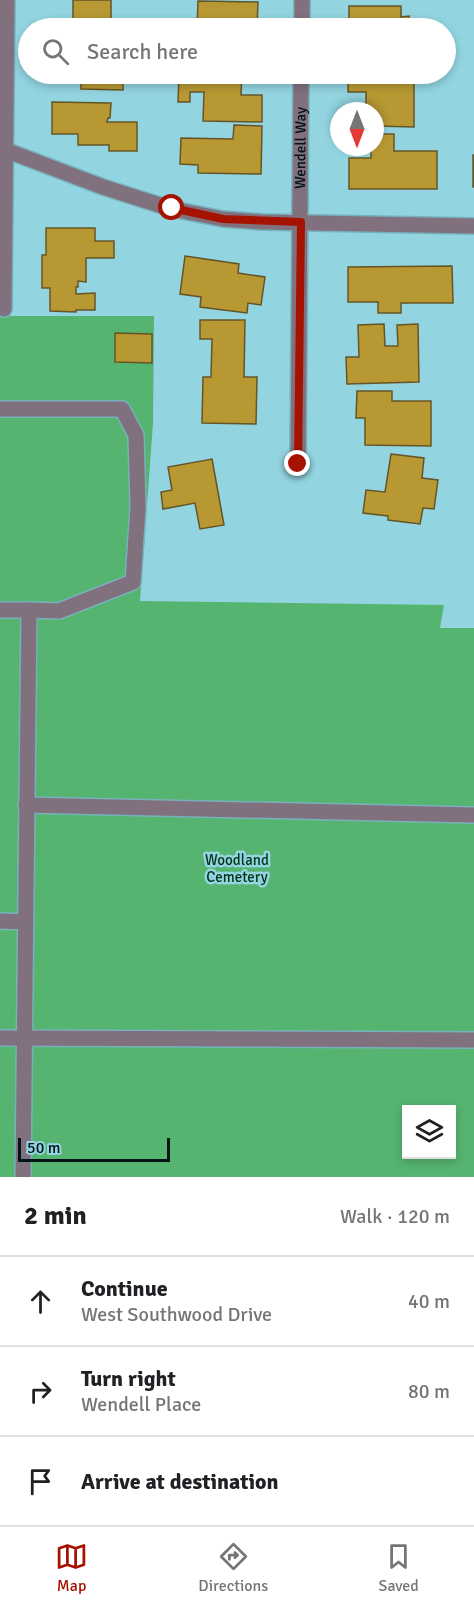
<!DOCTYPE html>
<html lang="en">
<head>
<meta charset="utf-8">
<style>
  :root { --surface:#fff; --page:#f6f6f6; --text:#202124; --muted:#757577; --line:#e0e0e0; --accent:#a51200 }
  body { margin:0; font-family:Signika,sans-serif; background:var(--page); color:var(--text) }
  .controls { position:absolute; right:18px; bottom:18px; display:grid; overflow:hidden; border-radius:0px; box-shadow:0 3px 9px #0003 }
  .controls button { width:54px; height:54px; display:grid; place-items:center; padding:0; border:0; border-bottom:2px solid var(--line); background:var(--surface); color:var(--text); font:30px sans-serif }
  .compass { position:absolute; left:330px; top:102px; width:54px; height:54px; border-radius:50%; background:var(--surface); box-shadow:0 3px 9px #0003; rotate:180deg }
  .scale { position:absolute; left:18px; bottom:15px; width:152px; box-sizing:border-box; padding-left:6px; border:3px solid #001318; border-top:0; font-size:16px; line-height:21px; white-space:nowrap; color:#001318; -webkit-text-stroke:4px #92d4e0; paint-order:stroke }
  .stop { position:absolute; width:18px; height:18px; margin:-14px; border:4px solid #a51200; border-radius:50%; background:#fff }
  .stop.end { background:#a51200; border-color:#fff; box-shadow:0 2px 6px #0008 }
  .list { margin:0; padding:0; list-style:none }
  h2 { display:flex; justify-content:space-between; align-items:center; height:78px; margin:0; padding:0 24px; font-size:26px }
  h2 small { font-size:20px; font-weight:400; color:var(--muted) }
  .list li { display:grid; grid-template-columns:39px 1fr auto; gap:18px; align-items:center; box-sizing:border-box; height:90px; padding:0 24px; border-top:2px solid var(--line) }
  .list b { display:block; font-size:22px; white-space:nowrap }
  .list p { margin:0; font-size:20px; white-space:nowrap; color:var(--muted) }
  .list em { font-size:20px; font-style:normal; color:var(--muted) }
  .icon { flex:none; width:33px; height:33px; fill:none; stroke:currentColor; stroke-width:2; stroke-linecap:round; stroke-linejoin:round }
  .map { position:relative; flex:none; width:474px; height:1177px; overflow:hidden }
  .search { position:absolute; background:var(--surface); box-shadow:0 3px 9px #0003; left:18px; right:18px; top:18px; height:66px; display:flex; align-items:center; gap:15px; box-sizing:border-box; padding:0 21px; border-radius:33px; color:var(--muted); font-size:22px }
  .sheet { height:348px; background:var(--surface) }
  nav { display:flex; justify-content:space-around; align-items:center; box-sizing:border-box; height:84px; border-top:2px solid var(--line); background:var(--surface); font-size:16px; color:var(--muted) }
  nav a { display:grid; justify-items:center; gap:3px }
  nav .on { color:var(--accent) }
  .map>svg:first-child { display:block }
  .green { fill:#55b470; fill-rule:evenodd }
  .building { fill:#b89833; stroke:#655526; stroke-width:1.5 }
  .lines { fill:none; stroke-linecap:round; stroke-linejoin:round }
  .minor-casing { stroke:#78b1bc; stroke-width:18 }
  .minor { stroke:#81707e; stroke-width:15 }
  .route { stroke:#a51200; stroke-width:8 }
  .labels { text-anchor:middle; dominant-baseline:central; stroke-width:5; stroke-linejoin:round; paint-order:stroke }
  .street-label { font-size:15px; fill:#001318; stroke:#92d4e0 }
  .park-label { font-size:15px; fill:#043416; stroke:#92d4e0 }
</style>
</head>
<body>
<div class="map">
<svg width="474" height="1177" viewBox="0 0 474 1177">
  <rect width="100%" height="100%" fill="#92d4e0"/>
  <!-- green -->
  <path class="green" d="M 0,316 L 154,316 L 153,423 L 140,601 L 444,605 L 440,628 L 474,628 L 474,1177 L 0,1177 ZM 406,1110 L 452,1110 L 452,1154 L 406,1154 Z"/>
  <!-- building -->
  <path class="building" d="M 73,0 L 111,0 L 111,26 L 73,26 Z
    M 198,1 L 258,2 L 257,28 L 197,28 Z
    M 349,6 L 401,6 L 401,17 L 409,16 L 410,28 L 349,28 Z
    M 81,74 L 123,74 L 123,90 L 81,89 Z
    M 179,74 L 242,74 L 241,95 L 262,95 L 262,122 L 203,121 L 204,92 L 190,92 L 190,102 L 178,102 Z
    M 348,74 L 414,74 L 414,127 L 375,126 L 375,111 L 366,111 L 366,92 L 348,92 Z
    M 52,102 L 111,103 L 110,118 L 108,118 L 107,122 L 137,122 L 137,151 L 109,151 L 109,145 L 78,145 L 78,134 L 52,134 Z
    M 234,125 L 262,126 L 261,174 L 198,173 L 198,165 L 180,164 L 181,138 L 233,139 Z
    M 375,134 L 394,134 L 394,151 L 437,151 L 437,189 L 349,189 L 349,158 L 371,158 L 371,147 L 375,147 Z
    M 473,155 L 474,155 L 474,187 L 473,187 Z
    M 46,228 L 95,228 L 95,241 L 114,241 L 114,258 L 86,258 L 86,282 L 78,281 L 78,287 L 76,287 L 76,294 L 95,293 L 95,310 L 76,310 L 76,312 L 50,311 L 50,288 L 42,288 L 42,255 L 46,255 Z
    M 185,256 L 239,264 L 238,273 L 265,277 L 261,305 L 248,303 L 247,313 L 200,307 L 201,297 L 180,294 Z
    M 452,266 L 453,303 L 401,303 L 401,313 L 378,313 L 378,302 L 348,302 L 348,267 Z
    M 200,320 L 245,320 L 244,377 L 257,377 L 256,424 L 202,423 L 203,377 L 211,377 L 212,339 L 200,339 Z
    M 384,324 L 385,346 L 398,346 L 397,325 L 418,324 L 419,382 L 347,384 L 346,357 L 359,357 L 358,325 Z
    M 115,333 L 152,334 L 152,363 L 115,362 Z
    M 357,391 L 392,391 L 392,401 L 431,401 L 431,446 L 365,445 L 365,418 L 356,418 Z
    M 391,454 L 424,458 L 422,478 L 438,480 L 434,509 L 423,508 L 420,524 L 388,520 L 388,516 L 363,513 L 366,490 L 385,492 Z
    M 212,459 L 224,525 L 200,529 L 195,503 L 163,509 L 161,492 L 172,490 L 168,467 Z"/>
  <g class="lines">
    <defs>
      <g id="minor">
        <path d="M 302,28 L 302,0"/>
        <path d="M 0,148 L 103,187 L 172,209 L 223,219 L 262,222 L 474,226"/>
        <path d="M 4,309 L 7,0"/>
        <path d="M 0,409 L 122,409 L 136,435 L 138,507 L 133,582 L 59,611 L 29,610"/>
        <path id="s1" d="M 298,464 L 301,74"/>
        <path d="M 0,610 L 29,610 L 23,1177"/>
        <path d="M 26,805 L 474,815"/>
        <path d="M 0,921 L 26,922"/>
        <path d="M 0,1038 L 474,1040"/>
      </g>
    </defs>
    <!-- minor casing -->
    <use href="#minor" class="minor-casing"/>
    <!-- minor -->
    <use href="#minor" class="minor"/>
  </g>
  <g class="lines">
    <!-- route -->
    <path class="route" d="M 172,208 L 223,219 L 301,222 L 298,464"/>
  </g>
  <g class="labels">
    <!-- street labels -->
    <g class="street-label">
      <text stroke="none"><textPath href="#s1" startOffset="316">Wendell Way</textPath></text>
    </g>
    <!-- park labels -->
    <g class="park-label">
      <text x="237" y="860">Woodland<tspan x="237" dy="17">Cemetery</tspan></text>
    </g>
  </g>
</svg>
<div class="controls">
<button><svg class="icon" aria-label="layers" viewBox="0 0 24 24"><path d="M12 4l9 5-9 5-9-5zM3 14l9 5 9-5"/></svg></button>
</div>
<svg class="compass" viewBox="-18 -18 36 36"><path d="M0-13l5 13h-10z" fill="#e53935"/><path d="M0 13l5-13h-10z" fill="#757577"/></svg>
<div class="scale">50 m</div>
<div class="stop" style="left:172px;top:208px"></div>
<div class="stop end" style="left:298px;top:464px"></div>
<div class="search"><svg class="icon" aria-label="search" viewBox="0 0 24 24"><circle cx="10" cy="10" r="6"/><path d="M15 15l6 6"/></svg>Search here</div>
</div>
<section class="sheet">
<h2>2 min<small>Walk · 120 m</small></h2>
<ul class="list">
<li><svg class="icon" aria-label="ahead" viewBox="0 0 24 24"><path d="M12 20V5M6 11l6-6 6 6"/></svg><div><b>Continue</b><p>West Southwood Drive</p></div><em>40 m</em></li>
<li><svg class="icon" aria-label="right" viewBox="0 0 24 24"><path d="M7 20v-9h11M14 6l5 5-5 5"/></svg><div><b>Turn right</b><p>Wendell Place</p></div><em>80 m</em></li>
<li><svg class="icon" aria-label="arrive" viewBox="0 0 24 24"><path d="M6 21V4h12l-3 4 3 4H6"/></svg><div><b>Arrive at destination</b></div></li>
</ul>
</section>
<nav>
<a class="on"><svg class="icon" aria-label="map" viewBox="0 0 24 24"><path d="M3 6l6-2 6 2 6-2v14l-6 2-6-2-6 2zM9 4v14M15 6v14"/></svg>Map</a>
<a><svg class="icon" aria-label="directions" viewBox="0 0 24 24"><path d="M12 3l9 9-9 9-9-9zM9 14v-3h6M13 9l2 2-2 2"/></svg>Directions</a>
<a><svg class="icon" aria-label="saved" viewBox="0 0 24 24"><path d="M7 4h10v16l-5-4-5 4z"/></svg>Saved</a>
</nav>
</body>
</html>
